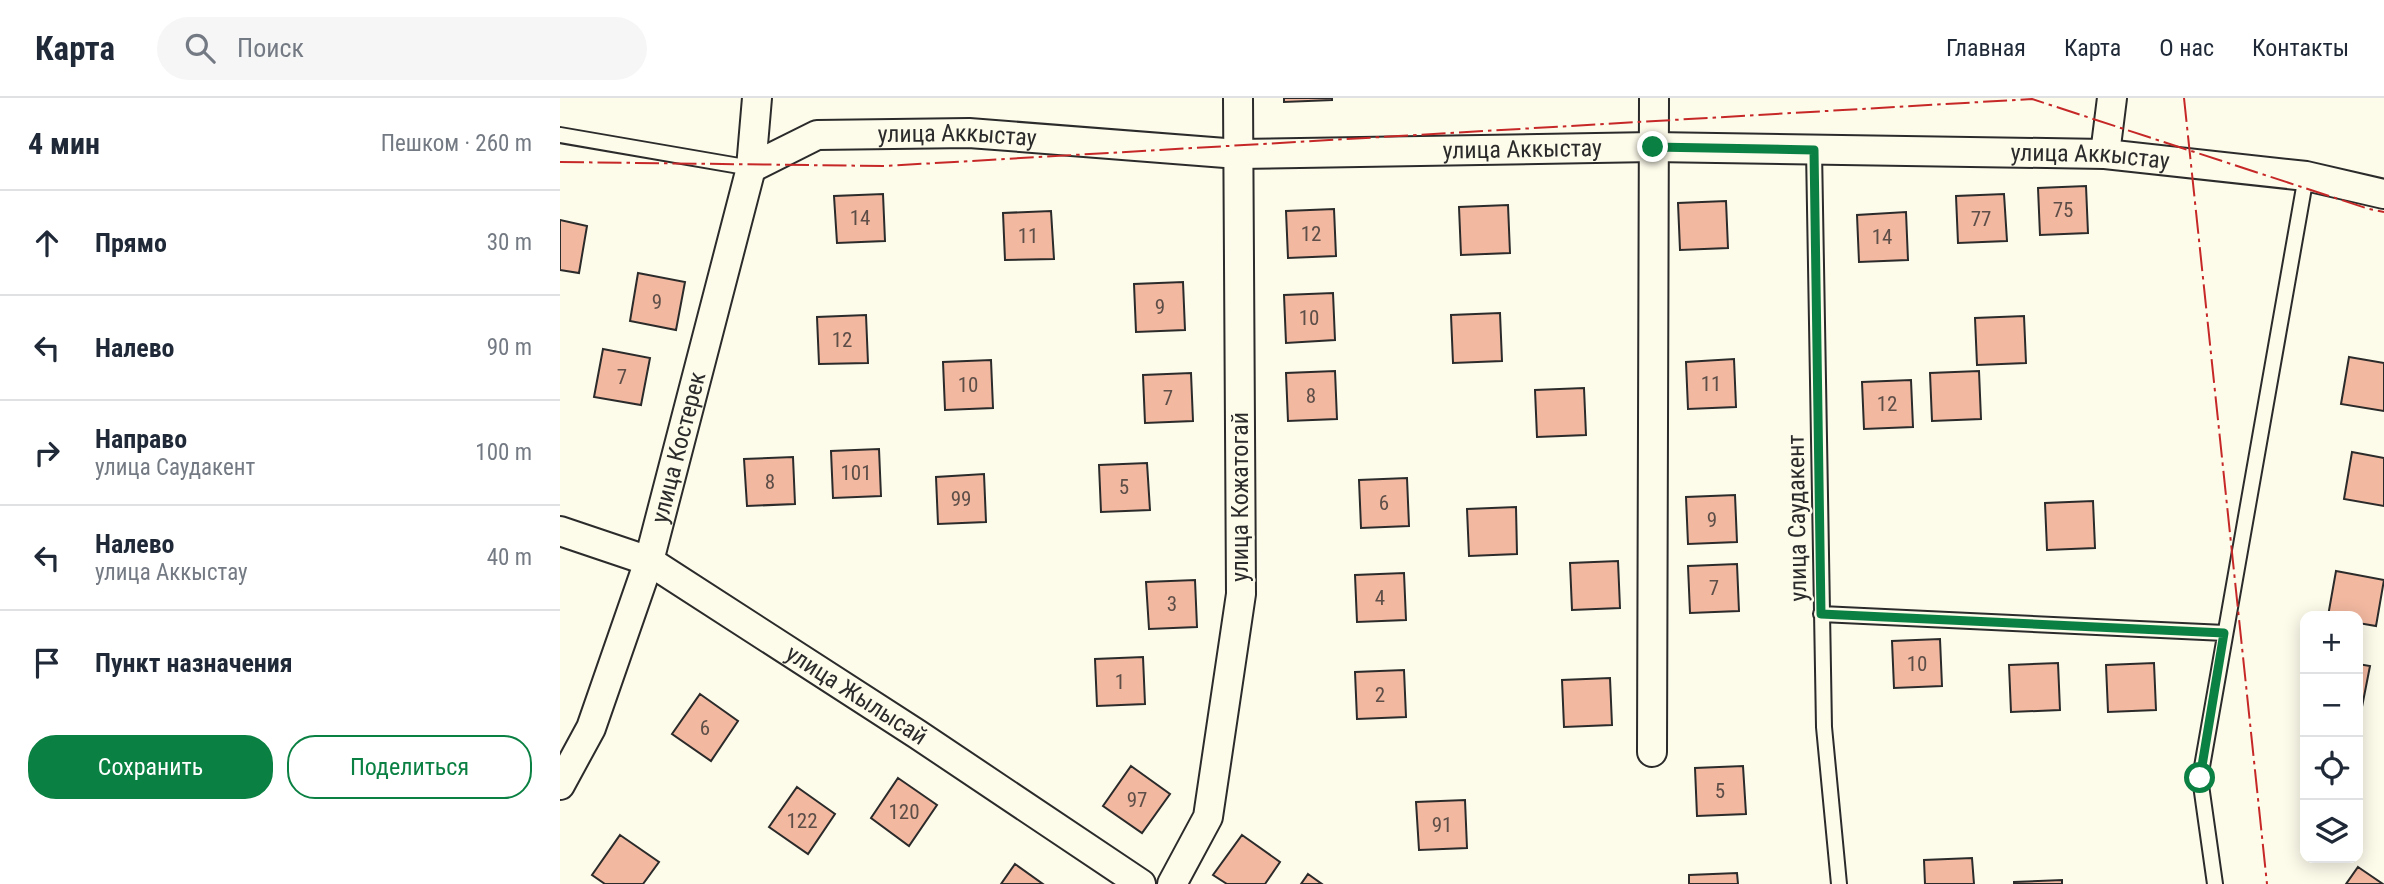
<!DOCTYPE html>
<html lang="ru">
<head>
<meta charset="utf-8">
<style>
  :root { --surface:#fff; --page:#f6f6f7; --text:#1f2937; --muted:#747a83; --line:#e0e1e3; --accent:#0b8043 }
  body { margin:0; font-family:"Roboto Condensed",sans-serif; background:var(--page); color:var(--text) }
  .controls { position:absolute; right:21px; bottom:21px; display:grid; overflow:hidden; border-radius:14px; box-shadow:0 4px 18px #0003 }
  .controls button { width:63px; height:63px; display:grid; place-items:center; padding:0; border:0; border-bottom:2px solid var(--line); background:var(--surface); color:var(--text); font:35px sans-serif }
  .stop { position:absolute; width:21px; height:21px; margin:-16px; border:5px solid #0b8043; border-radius:50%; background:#fff }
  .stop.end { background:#0b8043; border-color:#fff; box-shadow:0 2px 7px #0008 }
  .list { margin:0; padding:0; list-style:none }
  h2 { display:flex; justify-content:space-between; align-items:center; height:91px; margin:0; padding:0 28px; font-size:30px }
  h2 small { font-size:23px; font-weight:400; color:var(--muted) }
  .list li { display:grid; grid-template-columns:46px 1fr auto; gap:21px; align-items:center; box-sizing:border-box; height:105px; padding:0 28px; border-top:2px solid var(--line) }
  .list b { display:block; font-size:26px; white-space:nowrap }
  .list p { margin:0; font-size:23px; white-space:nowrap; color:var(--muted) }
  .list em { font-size:23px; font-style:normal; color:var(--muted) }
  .actions { display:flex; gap:14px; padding:21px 28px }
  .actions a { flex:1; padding:16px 0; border:2px solid var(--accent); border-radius:28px; text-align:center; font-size:24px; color:var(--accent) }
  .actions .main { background:var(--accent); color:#fff }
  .icon { flex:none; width:38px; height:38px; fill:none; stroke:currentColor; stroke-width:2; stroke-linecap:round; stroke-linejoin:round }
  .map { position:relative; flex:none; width:1824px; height:786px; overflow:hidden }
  header { display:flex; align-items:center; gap:42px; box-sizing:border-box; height:98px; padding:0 35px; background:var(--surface); border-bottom:2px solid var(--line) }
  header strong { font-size:33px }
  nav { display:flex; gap:38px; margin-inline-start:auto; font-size:24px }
  .search { width:490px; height:63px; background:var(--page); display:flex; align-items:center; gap:18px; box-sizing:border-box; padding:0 24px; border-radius:38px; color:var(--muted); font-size:26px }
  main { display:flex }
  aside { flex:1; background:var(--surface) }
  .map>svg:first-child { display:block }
  .building { fill:#f2b8a0; stroke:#2b2b2b; stroke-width:2 }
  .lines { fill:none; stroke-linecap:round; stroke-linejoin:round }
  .lane-casing { stroke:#2b2b2b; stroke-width:18 }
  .street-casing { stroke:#2b2b2b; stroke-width:32 }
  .lane { stroke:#fdfbea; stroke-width:14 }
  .street { stroke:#fdfbea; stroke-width:28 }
  .power { stroke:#c62828; stroke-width:2; stroke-dasharray:24 5 3.5 5; stroke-linecap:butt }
  .route { stroke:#0b8043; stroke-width:9 }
  .labels { text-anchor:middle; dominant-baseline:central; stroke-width:5; stroke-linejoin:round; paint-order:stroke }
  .number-label { font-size:21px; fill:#5d4e48 }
  .street-label { font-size:24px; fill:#2b2b2b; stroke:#fdfbea }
</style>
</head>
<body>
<header>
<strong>Карта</strong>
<div class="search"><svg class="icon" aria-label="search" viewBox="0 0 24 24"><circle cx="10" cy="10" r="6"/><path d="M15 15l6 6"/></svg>Поиск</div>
<nav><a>Главная</a><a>Карта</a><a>О нас</a><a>Контакты</a></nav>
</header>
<main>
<aside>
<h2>4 мин<small>Пешком · 260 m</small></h2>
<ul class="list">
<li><svg class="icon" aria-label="ahead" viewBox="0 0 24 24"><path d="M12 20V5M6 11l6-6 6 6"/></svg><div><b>Прямо</b></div><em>30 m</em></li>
<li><svg class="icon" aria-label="left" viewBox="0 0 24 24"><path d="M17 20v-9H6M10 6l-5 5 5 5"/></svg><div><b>Налево</b></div><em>90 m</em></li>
<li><svg class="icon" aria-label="right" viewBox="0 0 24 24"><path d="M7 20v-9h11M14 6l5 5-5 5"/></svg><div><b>Направо</b><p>улица Саудакент</p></div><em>100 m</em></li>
<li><svg class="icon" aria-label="left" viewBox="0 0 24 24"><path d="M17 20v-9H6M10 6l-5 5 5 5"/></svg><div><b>Налево</b><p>улица Аккыстау</p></div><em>40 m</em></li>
<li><svg class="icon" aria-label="arrive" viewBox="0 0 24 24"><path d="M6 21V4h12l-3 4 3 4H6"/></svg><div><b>Пункт назначения</b></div></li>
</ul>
<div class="actions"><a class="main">Сохранить</a><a>Поделиться</a></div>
</aside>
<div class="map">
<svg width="1824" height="786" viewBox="0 0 1824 786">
  <rect width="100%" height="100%" fill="#fdfbea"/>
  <!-- building -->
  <path class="building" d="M 724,0 L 772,0 L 772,2 L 724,4 Z
    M 1526,88 L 1528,135 L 1480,137 L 1478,90 Z
    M 323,96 L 325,143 L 277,145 L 274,98 Z
    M 1444,96 L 1447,143 L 1398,145 L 1396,98 Z
    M 1166,103 L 1168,150 L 1120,152 L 1118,105 Z
    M 948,107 L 950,155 L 901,157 L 899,109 Z
    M 774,111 L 776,158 L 728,160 L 726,113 Z
    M 491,113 L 494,161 L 445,162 L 443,115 Z
    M 1346,114 L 1348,162 L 1299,164 L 1297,117 Z
    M 0,122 L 27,128 L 19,175 L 0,172 Z
    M 78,175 L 125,184 L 116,232 L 70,223 Z
    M 623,184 L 625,232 L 576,234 L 574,186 Z
    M 773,195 L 775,242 L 726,245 L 724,197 Z
    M 940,215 L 942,263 L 893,265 L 891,217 Z
    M 306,217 L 308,265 L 259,266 L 257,219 Z
    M 1464,218 L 1466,265 L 1417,267 L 1415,220 Z
    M 43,251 L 90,260 L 81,307 L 34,299 Z
    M 1789,259 L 1824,265 L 1824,313 L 1781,306 Z
    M 1174,261 L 1176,309 L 1128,311 L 1126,264 Z
    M 431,262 L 433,310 L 385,312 L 383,264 Z
    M 775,273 L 777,321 L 728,323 L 726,275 Z
    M 1419,273 L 1421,321 L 1372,323 L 1370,275 Z
    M 631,275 L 633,323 L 585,325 L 583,277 Z
    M 1351,282 L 1353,329 L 1304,331 L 1302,284 Z
    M 1024,290 L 1026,337 L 977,339 L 975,292 Z
    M 319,351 L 321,398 L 273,400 L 271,353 Z
    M 1792,354 L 1824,360 L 1824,408 L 1784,401 Z
    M 233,359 L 235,406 L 187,408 L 184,361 Z
    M 587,365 L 590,412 L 541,414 L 539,367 Z
    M 424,376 L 426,424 L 378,426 L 376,379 Z
    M 847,380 L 849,428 L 801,430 L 799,382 Z
    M 1175,397 L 1177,444 L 1128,446 L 1126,399 Z
    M 1533,403 L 1535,450 L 1487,452 L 1485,405 Z
    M 956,409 L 957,456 L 909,458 L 907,411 Z
    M 1058,463 L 1060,510 L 1012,512 L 1010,465 Z
    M 1177,466 L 1179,513 L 1130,515 L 1128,468 Z
    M 1776,473 L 1824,482 L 1816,528 L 1798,525 L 1798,518 L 1768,518 Z
    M 844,475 L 846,522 L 797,524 L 795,477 Z
    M 635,482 L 637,529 L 589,531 L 586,484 Z
    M 1380,541 L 1382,588 L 1334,590 L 1332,543 Z
    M 583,559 L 585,606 L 537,608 L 535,561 Z
    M 1498,565 L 1500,612 L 1451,614 L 1449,567 Z
    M 1594,565 L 1596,612 L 1548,614 L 1546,567 Z
    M 1798,566 L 1810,568 L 1801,614 L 1798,614 Z
    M 844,572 L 846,619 L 797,621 L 795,574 Z
    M 1050,580 L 1052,627 L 1004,629 L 1002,582 Z
    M 140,596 L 178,623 L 151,663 L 112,636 Z
    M 571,668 L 610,696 L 582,735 L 543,708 Z
    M 1183,668 L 1186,716 L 1137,718 L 1135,670 Z
    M 338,680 L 377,707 L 349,748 L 311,720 Z
    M 237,689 L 275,716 L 248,756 L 209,729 Z
    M 905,702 L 907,750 L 859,752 L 856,704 Z
    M 60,737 L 99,764 L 83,786 L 45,786 L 32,777 Z
    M 682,737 L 720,764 L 705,786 L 667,786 L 653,777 Z
    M 1412,760 L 1414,786 L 1365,786 L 1364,762 Z
    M 455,766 L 483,786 L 441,786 Z
    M 1798,769 L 1823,786 L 1786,786 Z
    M 1177,775 L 1178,786 L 1129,786 L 1129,777 Z
    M 748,776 L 762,786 L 741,786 Z
    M 1502,782 L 1502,786 L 1454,786 L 1454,784 Z"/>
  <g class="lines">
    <defs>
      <path id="lane" d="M 0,37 L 191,70
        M 1254,52 L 1264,629 L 1279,786
        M 1261,516 L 1665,535
        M 1655,786 L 1640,680 L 1746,78"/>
      <g id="street">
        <path d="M 1545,56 L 1552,0"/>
        <path id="s1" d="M 191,70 L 257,37 L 409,35 L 678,56 L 1093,49 L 1545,56 L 1746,78 L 1824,96"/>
        <path id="s2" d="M 0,433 L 89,463 L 357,636 L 581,786"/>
        <path d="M 1092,654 L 1094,0"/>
        <path id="s3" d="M 0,687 L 31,630 L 89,463 L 191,70 L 197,0"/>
        <path d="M 612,786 L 648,719 L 681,496 L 678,0"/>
      </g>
    </defs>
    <!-- lane casing -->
    <use href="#lane" class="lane-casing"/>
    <!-- street casing -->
    <use href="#street" class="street-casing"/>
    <!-- lane -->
    <use href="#lane" class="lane"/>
    <!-- street -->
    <use href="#street" class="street"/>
    <!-- power -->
    <path class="power" d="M 1624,0 L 1707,786
      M 0,64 L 325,68 L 1472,1 L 1809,111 L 1824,114"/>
  </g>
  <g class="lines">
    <!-- route -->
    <path class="route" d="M 1093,49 L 1254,52 L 1261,516 L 1664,535 L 1640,680"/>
  </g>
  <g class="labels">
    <!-- number labels -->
    <g class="number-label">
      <text x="1503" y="112">75</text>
      <text x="300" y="120">14</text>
      <text x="1421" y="121">77</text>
      <text x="751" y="136">12</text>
      <text x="468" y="138">11</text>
      <text x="1322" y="139">14</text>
      <text x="97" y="204">9</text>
      <text x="600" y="209">9</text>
      <text x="749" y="220">10</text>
      <text x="282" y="242">12</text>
      <text x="62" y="279">7</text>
      <text x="1151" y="286">11</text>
      <text x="408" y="287">10</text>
      <text x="751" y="298">8</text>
      <text x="608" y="300">7</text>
      <text x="1327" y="306">12</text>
      <text x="296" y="375">101</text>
      <text x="210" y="384">8</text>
      <text x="564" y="389">5</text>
      <text x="401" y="401">99</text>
      <text x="824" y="405">6</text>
      <text x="1152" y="422">9</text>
      <text x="1154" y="490">7</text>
      <text x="820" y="500">4</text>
      <text x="612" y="506">3</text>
      <text x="1357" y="566">10</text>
      <text x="560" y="584">1</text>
      <text x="820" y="597">2</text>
      <text x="145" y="630">6</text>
      <text x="1160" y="693">5</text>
      <text x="577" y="702">97</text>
      <text x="344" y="714">120</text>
      <text x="242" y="723">122</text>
      <text x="882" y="727">91</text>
    </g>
    <!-- street labels -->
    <g class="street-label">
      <text stroke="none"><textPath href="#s1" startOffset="214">улица Аккыстау</textPath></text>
      <text stroke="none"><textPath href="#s1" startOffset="780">улица Аккыстау</textPath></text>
      <text stroke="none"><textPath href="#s1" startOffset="1348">улица Аккыстау</textPath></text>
      <text stroke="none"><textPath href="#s3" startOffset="359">улица Костерек</textPath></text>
      <text transform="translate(680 399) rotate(-90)">улица Кожатогай</text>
      <text transform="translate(1237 420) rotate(-91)">улица Саудакент</text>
      <text stroke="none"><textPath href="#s2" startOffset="341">улица Жылысай</textPath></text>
    </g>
  </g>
</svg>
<div class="controls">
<button>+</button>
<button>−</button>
<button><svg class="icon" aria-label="locate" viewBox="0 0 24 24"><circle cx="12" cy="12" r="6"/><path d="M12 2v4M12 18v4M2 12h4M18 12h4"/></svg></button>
<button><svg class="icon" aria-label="layers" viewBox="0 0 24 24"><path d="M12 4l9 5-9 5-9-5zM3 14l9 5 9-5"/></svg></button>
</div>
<div class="stop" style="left:1640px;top:680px"></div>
<div class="stop end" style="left:1093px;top:49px"></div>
</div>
</main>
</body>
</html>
